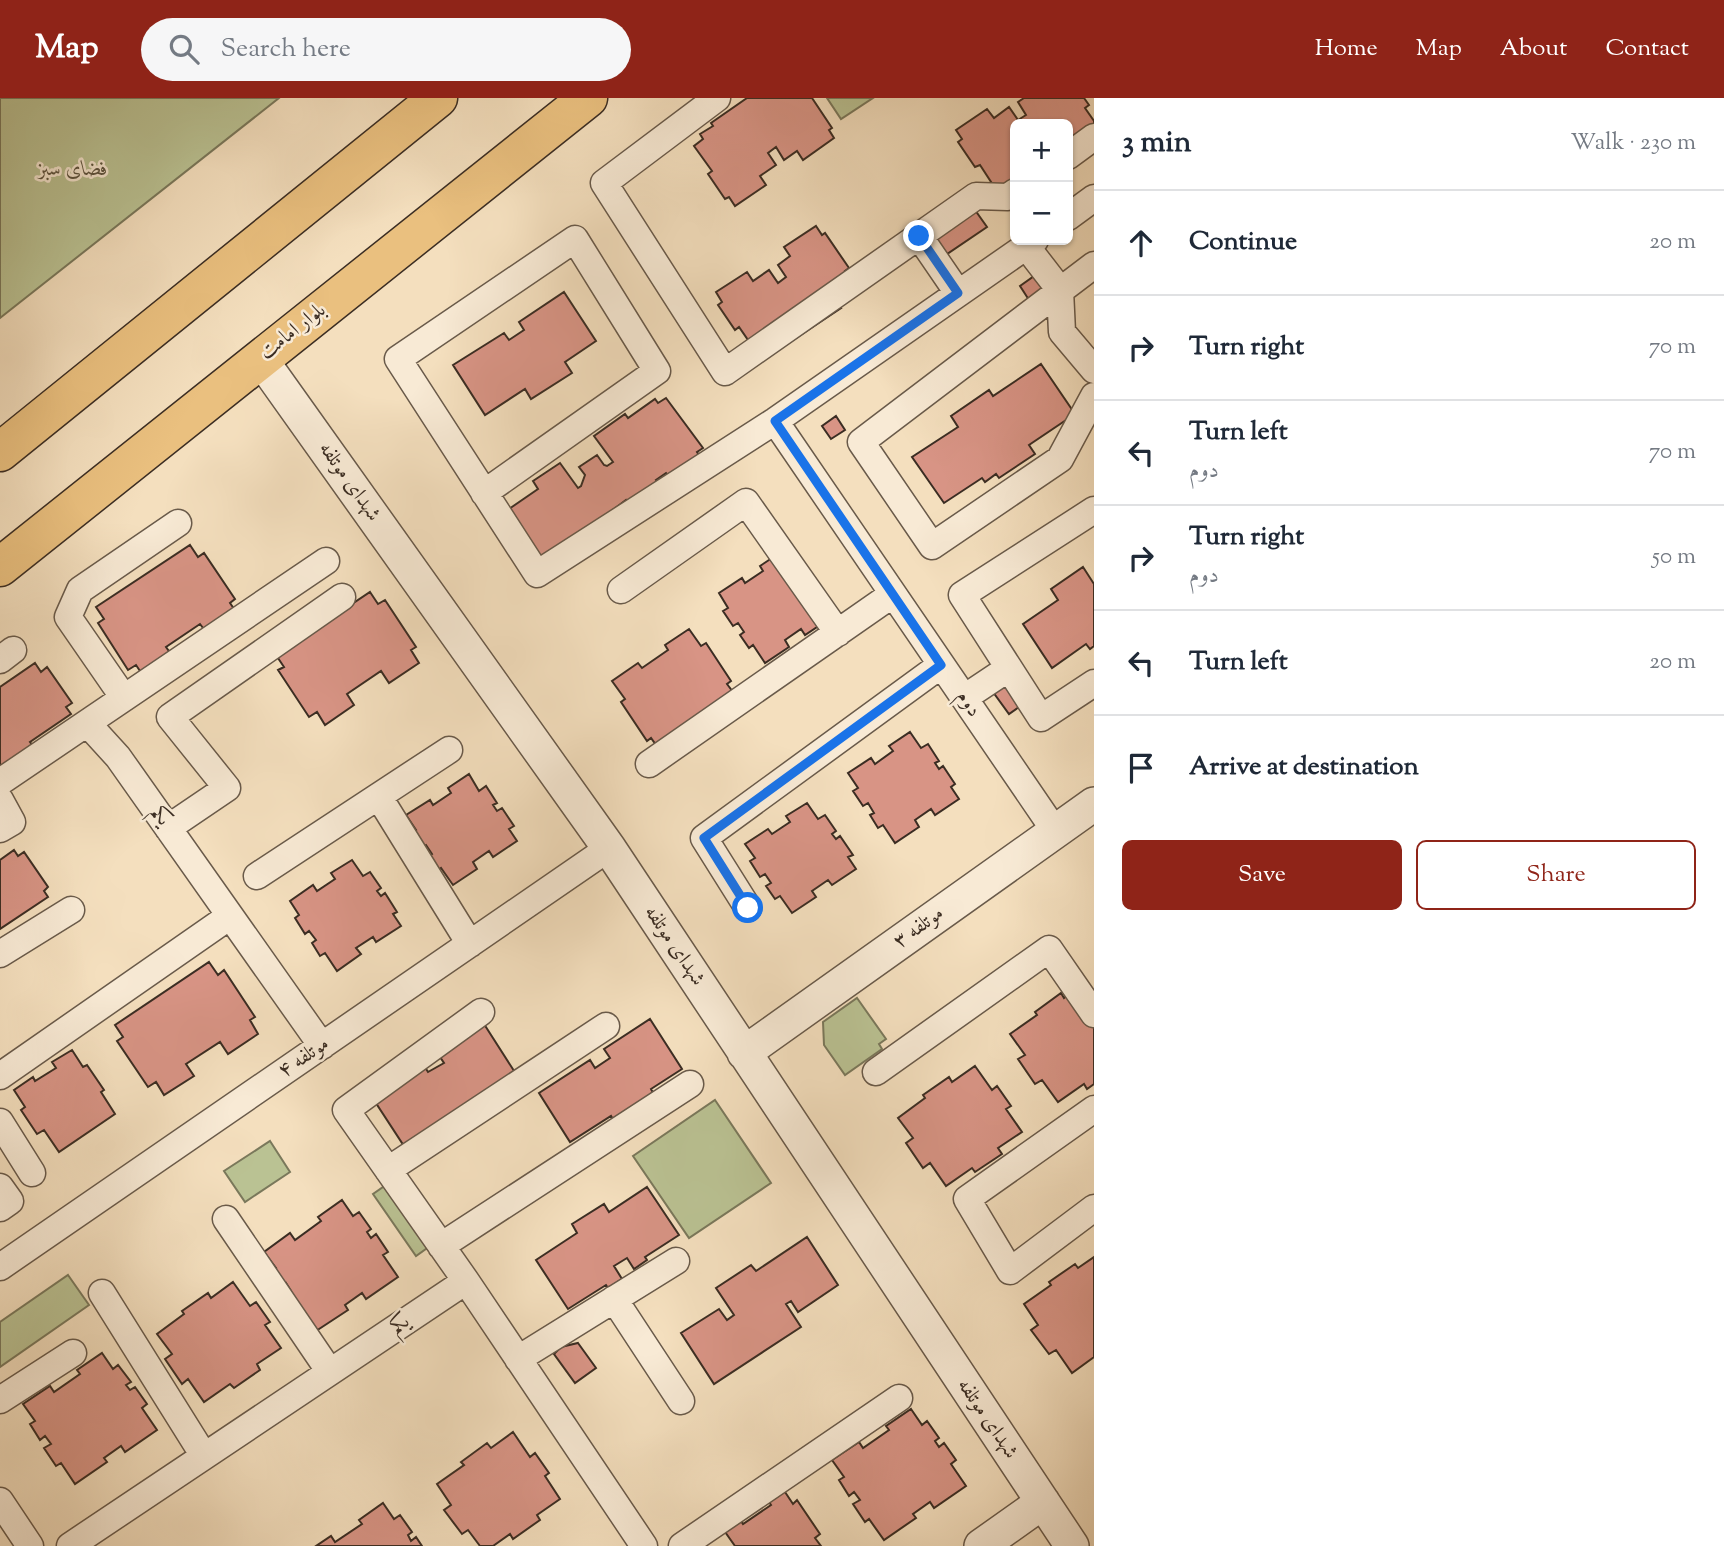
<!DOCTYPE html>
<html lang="en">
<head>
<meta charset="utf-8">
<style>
  :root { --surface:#fff; --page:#f6f6f7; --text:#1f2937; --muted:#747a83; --line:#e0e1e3; --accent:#8f2418 }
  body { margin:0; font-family:"Sorts Mill Goudy",Amiri,serif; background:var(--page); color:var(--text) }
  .controls { position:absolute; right:21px; top:21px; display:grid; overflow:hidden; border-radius:10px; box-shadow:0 2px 5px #0004 }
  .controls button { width:63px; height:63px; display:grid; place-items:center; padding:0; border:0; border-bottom:2px solid var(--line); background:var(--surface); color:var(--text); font:35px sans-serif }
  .stop { position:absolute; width:21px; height:21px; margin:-16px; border:5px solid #1a73e8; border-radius:50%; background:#fff }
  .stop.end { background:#1a73e8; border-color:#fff; box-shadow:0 2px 7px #0008 }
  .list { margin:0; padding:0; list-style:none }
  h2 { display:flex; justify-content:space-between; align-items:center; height:91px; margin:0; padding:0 28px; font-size:30px }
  h2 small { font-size:23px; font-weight:400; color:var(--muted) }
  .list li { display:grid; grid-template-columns:46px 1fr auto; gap:21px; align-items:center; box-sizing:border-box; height:105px; padding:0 28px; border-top:2px solid var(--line) }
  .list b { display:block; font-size:26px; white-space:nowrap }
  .list p { margin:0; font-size:23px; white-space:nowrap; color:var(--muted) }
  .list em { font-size:23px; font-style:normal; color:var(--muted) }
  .actions { display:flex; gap:14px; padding:21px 28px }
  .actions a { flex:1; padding:16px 0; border:2px solid var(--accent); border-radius:10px; text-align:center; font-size:24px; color:var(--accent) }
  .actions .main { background:var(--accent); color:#fff }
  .icon { flex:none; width:38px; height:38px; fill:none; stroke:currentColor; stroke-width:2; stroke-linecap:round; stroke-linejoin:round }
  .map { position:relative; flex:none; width:1094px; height:1448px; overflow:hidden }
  header { display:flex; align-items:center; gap:42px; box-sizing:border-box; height:98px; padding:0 35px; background:var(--accent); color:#fff }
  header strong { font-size:33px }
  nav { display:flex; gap:38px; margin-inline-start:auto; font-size:24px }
  .search { width:490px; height:63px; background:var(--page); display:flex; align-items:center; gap:18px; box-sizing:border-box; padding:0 24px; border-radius:38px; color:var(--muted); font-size:26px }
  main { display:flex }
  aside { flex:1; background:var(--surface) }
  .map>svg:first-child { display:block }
  .green { fill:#bac293; stroke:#7a785b; stroke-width:2 }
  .building { fill:#d89485; stroke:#3b2d23; stroke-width:2 }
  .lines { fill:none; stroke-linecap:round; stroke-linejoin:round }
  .minor-casing { stroke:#695a4a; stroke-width:29 }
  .tertiary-casing { stroke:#695a4a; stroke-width:36 }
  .primary-casing { stroke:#3b2d23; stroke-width:41 }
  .minor { stroke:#f8ead5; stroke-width:26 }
  .tertiary { stroke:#f8ead5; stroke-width:33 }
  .primary { stroke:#eac07f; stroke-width:38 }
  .route { stroke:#1a73e8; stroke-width:9 }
  .labels { text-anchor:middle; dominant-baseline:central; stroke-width:5; stroke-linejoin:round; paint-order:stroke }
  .park-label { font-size:21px; font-style:italic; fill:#5b523f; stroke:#f8ead5 }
  .street-label { font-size:21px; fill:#3b2d23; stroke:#f8ead5 }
</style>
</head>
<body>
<header>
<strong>Map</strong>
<div class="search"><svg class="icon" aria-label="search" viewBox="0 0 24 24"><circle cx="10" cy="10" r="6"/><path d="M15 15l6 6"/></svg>Search here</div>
<nav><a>Home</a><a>Map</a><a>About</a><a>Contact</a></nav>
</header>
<main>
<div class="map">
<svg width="1094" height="1448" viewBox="0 0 1094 1448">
  <rect width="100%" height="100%" fill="#f4dfbe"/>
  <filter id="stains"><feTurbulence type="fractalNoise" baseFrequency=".00286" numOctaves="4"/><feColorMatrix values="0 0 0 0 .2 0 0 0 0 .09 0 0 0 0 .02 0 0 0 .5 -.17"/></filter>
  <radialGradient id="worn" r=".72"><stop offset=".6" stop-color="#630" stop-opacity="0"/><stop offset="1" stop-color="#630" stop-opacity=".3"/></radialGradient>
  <!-- green -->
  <path class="green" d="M 0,0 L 279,0 L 0,220 Z
    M 827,0 L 873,0 L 841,21 Z
    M 857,900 L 886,941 L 879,946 L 882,951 L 845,977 L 824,947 L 823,924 Z
    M 715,1002 L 771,1085 L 689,1140 L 633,1058 Z
    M 270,1043 L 290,1074 L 245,1104 L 224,1073 Z
    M 386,1087 L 430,1148 L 416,1158 L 373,1096 Z
    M 68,1177 L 89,1207 L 0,1269 L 0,1224 Z"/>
  <!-- building -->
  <path class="building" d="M 747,0 L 812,0 L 832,30 L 829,32 L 834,40 L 803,62 L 797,53 L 784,62 L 776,49 L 768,55 L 776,67 L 760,78 L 766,87 L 735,108 L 729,99 L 725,101 L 708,76 L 712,73 L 694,48 L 703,41 L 700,36 L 713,28 L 711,25 Z
    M 1024,0 L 1084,0 L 1089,7 L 1085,10 L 1094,23 L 1094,31 L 1068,57 L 1068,26 L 1015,26 L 1015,88 L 997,93 L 980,67 L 975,69 L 958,44 L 962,41 L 956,32 L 987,11 L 994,20 L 1009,9 L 1018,22 L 1026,17 L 1018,4 Z
    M 975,112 L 987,129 L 947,156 L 935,139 Z
    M 816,128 L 822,137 L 825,135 L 849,170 L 845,173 L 857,191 L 839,208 L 841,210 L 784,248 L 757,255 L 739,229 L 735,232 L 718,207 L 722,204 L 716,194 L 747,174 L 753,183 L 769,172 L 778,185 L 786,179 L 778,167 L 790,158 L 784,149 Z
    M 1037,176 L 1047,191 L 1029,202 L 1020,188 Z
    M 564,194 L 596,243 L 565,264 L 572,275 L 531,301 L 525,291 L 485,317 L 453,267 L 504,235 L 509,242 L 524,232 L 519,224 Z
    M 1041,266 L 1075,316 L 1029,347 L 1035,356 L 999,380 L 996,376 L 985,384 L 982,380 L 944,405 L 912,359 L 958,329 L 951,318 L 989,292 L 993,298 Z
    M 666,300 L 703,350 L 697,354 L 699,357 L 669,379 L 666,375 L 656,382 L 659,386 L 630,408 L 626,402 L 540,467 L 509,411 L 538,391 L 533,383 L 560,365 L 578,390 L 581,388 L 585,377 L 579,369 L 597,357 L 604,367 L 607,368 L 613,364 L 594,338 L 625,316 L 628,320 L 655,301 L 658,305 Z
    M 836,318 L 845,332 L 831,341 L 822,328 Z
    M 190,447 L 198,459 L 204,455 L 235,501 L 230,505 L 239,518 L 209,538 L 200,526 L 166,549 L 174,560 L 144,579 L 136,567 L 128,572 L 98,525 L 104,521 L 96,509 Z
    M 781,454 L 829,521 L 805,537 L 801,531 L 785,542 L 789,549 L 765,565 L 753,547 L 749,550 L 740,537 L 744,534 L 738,525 L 733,528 L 723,513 L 728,510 L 719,495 L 742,480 L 745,485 L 763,473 L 760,468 Z
    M 1083,469 L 1094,486 L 1094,548 L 1090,551 L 1086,546 L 1052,570 L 1023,526 L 1058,502 L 1051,491 Z
    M 370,494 L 378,506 L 385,502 L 416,549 L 411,552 L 419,565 L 389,585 L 381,573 L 347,596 L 354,607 L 325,627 L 317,614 L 309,619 L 278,572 L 284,569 L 276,557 Z
    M 689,531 L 701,548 L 706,545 L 731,583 L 727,586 L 736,598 L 659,651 L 651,640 L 647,643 L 621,604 L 625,601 L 612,583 L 638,565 L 642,570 L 668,552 L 665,547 Z
    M 35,565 L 41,574 L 47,569 L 72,605 L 66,609 L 71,616 L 30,644 L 33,648 L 0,670 L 0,589 Z
    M 1005,585 L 1022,607 L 1009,616 L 993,594 Z
    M 910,634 L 921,650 L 928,646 L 939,663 L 935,665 L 939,671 L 943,668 L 955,686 L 951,689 L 959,701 L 935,717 L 931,711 L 915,722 L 919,729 L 895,745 L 883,727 L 878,730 L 870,717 L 874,715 L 868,705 L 863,708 L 853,693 L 858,690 L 848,675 L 871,660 L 875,666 L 893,653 L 889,648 Z
    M 469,676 L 479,693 L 486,688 L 497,705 L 493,707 L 497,713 L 502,710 L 514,728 L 509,731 L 517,743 L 493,759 L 489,753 L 473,764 L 477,771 L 453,787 L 441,770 L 437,773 L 428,759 L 432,756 L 426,747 L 421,750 L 411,735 L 416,732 L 406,717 L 430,702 L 433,707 L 451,695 L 448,690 Z
    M 807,705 L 818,721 L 825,717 L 836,733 L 832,736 L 836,741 L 840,738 L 853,757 L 848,759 L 856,771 L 832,787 L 828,782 L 812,793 L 816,799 L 792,815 L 780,798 L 775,801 L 766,788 L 771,785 L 765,776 L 760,779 L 750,763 L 755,760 L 745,746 L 768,731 L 772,736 L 790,724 L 786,718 Z
    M 14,752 L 18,758 L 24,754 L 48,789 L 44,793 L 48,799 L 0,831 L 0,762 Z
    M 352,762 L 363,778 L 370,774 L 381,790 L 377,793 L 381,798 L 385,795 L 397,814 L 393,816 L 401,828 L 376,844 L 373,839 L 356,850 L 361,856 L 337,873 L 325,855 L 320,858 L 312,845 L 316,842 L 309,833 L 305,836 L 295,820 L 299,817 L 290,803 L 313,787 L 317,793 L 335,781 L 331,775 Z
    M 209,864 L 218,877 L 224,872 L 255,919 L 250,922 L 258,936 L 228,956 L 220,944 L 186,966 L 194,978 L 164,997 L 156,984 L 148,989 L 117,943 L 123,939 L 115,927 Z
    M 1086,884 L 1094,895 L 1094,986 L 1087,991 L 1084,986 L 1058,1004 L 1042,982 L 1035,986 L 1018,961 L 1025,957 L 1010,936 L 1037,917 L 1035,914 L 1061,895 L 1064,900 Z
    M 650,921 L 682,971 L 651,991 L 657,1002 L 617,1028 L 611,1018 L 570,1044 L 539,995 L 590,962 L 595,970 L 610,960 L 604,951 Z
    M 484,926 L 516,976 L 404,1048 L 372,999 L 423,966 L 428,974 L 444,965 L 438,956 Z
    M 72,952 L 83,969 L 87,967 L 104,992 L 101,994 L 115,1016 L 59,1054 L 44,1032 L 37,1036 L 21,1012 L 25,1009 L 14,992 L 33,979 L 35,983 L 56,970 L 52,964 Z
    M 975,968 L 992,992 L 997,988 L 1011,1008 L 1006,1011 L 1022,1034 L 998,1050 L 1002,1056 L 975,1074 L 972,1070 L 946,1088 L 930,1065 L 923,1070 L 906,1045 L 913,1040 L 898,1020 L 925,1000 L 923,997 L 949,979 L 952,984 Z
    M 647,1089 L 679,1137 L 645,1159 L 647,1162 L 634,1171 L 627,1160 L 614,1168 L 622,1181 L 608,1190 L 606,1187 L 568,1211 L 536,1162 L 577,1135 L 572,1126 L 604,1106 L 609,1114 Z
    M 342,1102 L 353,1118 L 359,1114 L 371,1131 L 367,1134 L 371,1140 L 376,1136 L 388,1154 L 383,1157 L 398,1179 L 366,1201 L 362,1195 L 345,1207 L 348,1212 L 316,1233 L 285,1198 L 291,1193 L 286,1185 L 281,1189 L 270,1174 L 276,1170 L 264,1154 L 290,1135 L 295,1142 L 321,1123 L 318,1119 Z
    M 807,1139 L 838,1187 L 798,1214 L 791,1203 L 786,1206 L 801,1229 L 714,1286 L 681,1235 L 719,1211 L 727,1222 L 734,1217 L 716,1190 L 751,1167 L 756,1173 Z
    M 1094,1159 L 1094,1259 L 1072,1275 L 1056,1252 L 1049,1256 L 1031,1232 L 1038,1227 L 1024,1206 L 1051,1187 L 1049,1184 L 1075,1166 L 1078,1170 Z
    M 233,1184 L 250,1208 L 256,1204 L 270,1224 L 265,1227 L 281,1250 L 257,1266 L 260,1272 L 234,1290 L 230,1286 L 204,1304 L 188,1281 L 182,1286 L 165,1261 L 172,1256 L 157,1236 L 184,1216 L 182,1213 L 208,1195 L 211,1200 Z
    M 578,1245 L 596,1270 L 575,1285 L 554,1256 L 561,1249 Z
    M 102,1255 L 113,1271 L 118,1267 L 131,1284 L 126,1287 L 130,1292 L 135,1289 L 147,1306 L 142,1310 L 157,1332 L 125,1354 L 121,1348 L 104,1360 L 107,1364 L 75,1386 L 61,1365 L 56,1368 L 44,1350 L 51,1346 L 45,1338 L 40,1342 L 30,1326 L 35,1323 L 23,1306 L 50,1288 L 54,1294 L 80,1276 L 77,1272 Z
    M 911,1311 L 922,1327 L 927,1323 L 939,1340 L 935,1343 L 939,1349 L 944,1345 L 956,1362 L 951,1366 L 966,1388 L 934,1410 L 930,1404 L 913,1416 L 916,1420 L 884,1442 L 869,1421 L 865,1424 L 853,1406 L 860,1402 L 854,1394 L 849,1398 L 839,1382 L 844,1379 L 832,1362 L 859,1344 L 863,1350 L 889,1332 L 886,1328 Z
    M 513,1334 L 530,1359 L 535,1355 L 549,1375 L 545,1378 L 560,1401 L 537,1417 L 540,1422 L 513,1441 L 510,1436 L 493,1448 L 480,1448 L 468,1432 L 462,1436 L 444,1412 L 451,1407 L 437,1386 L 464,1367 L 461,1364 L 487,1345 L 491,1350 Z
    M 783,1391 L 793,1406 L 797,1402 L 820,1436 L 815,1440 L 821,1448 L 735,1448 L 723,1431 L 739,1420 L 743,1426 L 771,1407 L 767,1401 Z
    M 383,1405 L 394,1421 L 400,1417 L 412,1434 L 408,1437 L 411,1443 L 416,1439 L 422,1448 L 316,1448 L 331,1438 L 335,1444 L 362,1426 L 359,1422 Z"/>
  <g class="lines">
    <defs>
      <path id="minor" d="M 717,0 L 604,85 L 725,274 L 976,98 L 1008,99 L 1015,94
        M 1068,58 L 1094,39
        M 1068,119 L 1094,100
        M 919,138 L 958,195
        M 1026,148 L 1060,192 L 1062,234 L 1094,272
        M 1094,167 L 861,344 L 932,448 L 1060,361 L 1094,298
        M 775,323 L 1055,733
        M 484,395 L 657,273 L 575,141 L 398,261 L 537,476 L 775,323 L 1035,142
        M 1094,412 L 962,497 L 1041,620 L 1094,585
        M 621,492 L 746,404 L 838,535
        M 0,562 L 13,552
        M 124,600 L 68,519 L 80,492 L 178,425
        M 964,600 L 1009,570
        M 87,625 L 118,659 L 322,948
        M 649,666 L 893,496
        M 0,684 L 326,463
        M 379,699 L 470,846
        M 0,702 L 12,724 L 0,731
        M 168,730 L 227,690 L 170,619 L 342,499
        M 257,778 L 449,652
        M 748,810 L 704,740 L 941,567
        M 0,856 L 71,812
        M 481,914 L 346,1012 L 466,1183 L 644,1448
        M 876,974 L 1049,851 L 1094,916
        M 0,978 L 230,818
        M 1094,1011 L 967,1101 L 1010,1173 L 1094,1110
        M 0,1024 L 32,1075
        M 388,1072 L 606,928
        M 0,1089 L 10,1103 L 0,1110
        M 226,1121 L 330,1274
        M 441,1148 L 690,986
        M 0,1169 L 609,750
        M 102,1195 L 204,1358
        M 614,1201 L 681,1303
        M 518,1261 L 676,1163
        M 0,1302 L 73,1255
        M 0,1403 L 30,1448
        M 70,1448 L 466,1183
        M 682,1448 L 899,1300"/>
      <path id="tertiary" d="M 260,260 L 609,750 L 1072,1448
        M 744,955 L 1094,706
        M 981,1448 L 1043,1404"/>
      <path id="primary" d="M 0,354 L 438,0
        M 0,469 L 588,0"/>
    </defs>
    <!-- minor casing -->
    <use href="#minor" class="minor-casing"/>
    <!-- tertiary casing -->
    <use href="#tertiary" class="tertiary-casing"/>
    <!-- primary casing -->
    <use href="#primary" class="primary-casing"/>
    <!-- minor -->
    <use href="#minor" class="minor"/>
    <!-- tertiary -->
    <use href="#tertiary" class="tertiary"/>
    <!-- primary -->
    <use href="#primary" class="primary"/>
  </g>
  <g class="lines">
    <!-- route -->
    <path class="route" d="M 748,810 L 704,740 L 941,567 L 775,323 L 958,195 L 919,138"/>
  </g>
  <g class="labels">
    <!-- park labels -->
    <g class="park-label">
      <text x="73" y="72">فضای سبز</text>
    </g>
    <!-- street labels -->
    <g class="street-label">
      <text transform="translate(293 234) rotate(-38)">بلوار امامت</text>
      <text transform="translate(349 384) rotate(55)">شهدای موتلفه</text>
      <text transform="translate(968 606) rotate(56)">دوم</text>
      <text transform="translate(160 718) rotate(55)">یکم</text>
      <text transform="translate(919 830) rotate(-36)">موتلفه ۳</text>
      <text transform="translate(674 848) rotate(56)">شهدای موتلفه</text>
      <text transform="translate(304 960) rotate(-34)">موتلفه ۴</text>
      <text transform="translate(400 1227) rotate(-34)">یکم</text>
      <text transform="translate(987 1321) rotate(56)">شهدای موتلفه</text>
    </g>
  </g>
  <rect width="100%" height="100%" filter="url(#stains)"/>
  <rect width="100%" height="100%" fill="url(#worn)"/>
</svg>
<div class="controls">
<button>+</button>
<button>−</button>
</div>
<div class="stop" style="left:748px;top:810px"></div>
<div class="stop end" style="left:919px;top:138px"></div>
</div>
<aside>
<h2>3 min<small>Walk · 230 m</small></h2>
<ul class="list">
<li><svg class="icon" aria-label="ahead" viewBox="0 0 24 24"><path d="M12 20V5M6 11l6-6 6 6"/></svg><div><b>Continue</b></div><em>20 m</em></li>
<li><svg class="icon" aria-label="right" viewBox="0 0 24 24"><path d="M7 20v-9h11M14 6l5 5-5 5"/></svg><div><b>Turn right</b></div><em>70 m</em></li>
<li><svg class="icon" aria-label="left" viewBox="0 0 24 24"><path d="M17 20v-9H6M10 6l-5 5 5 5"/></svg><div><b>Turn left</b><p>دوم</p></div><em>70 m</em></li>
<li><svg class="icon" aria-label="right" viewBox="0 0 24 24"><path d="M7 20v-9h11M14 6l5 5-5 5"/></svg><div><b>Turn right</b><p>دوم</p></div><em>50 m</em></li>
<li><svg class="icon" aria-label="left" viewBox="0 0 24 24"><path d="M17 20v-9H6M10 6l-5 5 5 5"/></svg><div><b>Turn left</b></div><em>20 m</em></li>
<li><svg class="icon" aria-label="arrive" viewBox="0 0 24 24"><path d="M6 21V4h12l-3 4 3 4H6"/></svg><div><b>Arrive at destination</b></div></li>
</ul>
<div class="actions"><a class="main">Save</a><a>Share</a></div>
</aside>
</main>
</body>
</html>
